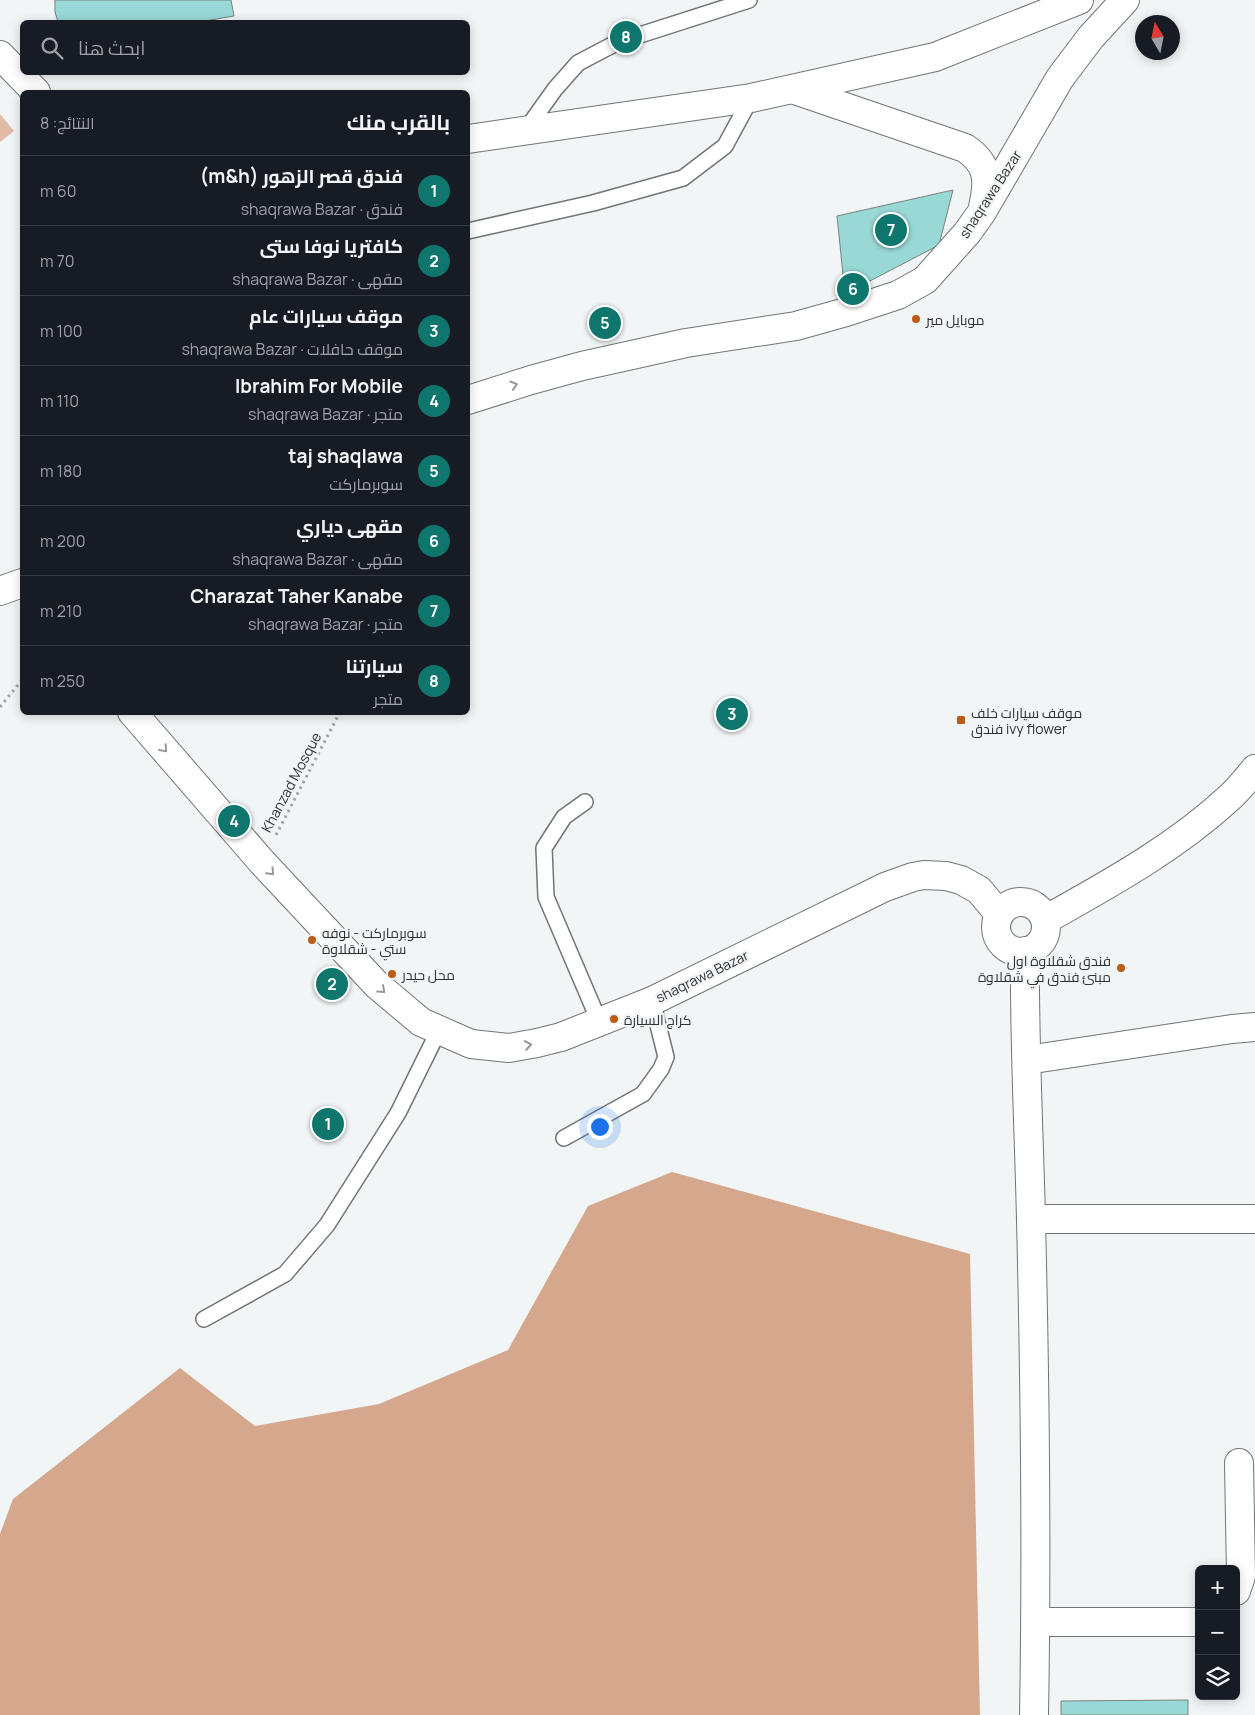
<!DOCTYPE html>
<html lang="ar">
<head>
<meta charset="utf-8">
<style>
  :root { --surface:#171b24; --page:#20242c; --text:#f1f3f6; --muted:#9ea1a6; --line:#363941; --accent:#0f766e }
  body { margin:0; font-family:Manrope,Cairo,sans-serif; background:var(--page); color:var(--text); direction:rtl }
  .controls { position:absolute; right:15px; bottom:15px; display:grid; overflow:hidden; border-radius:8px; box-shadow:0 2px 12px #0003 }
  .controls button { width:45px; height:45px; display:grid; place-items:center; padding:0; border:0; border-bottom:1px solid var(--line); background:var(--surface); color:var(--text); font:25px sans-serif }
  .compass { position:absolute; left:1135px; top:15px; width:45px; height:45px; border-radius:50%; background:var(--surface); box-shadow:0 2px 12px #0003; rotate:350deg }
  .you { position:absolute; left:599px; top:1126px; width:18px; height:18px; margin:-12px; border:4px solid #fff; border-radius:50%; background:#1a73e8; box-shadow:0 0 0 8px #1a73e833 }
  .badge { display:grid; place-items:center; width:32px; height:32px; border-radius:50%; background:var(--accent); color:#fff; font-size:16px; font-weight:700 }
  .pin { position:absolute; translate:-50% -50%; border:2px solid #fff; box-shadow:0 1px 5px #0006 }
  .list { margin:0; padding:0; list-style:none }
  h2 { display:flex; justify-content:space-between; align-items:center; height:65px; margin:0; padding:0 20px; font-size:21px }
  h2 small { font-size:16px; font-weight:400; color:var(--muted) }
  .list li { display:grid; grid-template-columns:32px 1fr auto; gap:15px; align-items:center; box-sizing:border-box; height:70px; padding:0 20px; border-top:1px solid var(--line) }
  .list b { display:block; font-size:19px; white-space:nowrap }
  .list p { margin:0; font-size:16px; white-space:nowrap; color:var(--muted) }
  .list em { font-size:16px; font-style:normal; color:var(--muted) }
  .icon { flex:none; width:28px; height:28px; fill:none; stroke:currentColor; stroke-width:2; stroke-linecap:round; stroke-linejoin:round }
  .map { position:relative; flex:none; width:1255px; height:1715px; overflow:hidden; direction:ltr }
  .search { position:absolute; background:var(--surface); box-shadow:0 2px 12px #0003; left:20px; top:20px; width:450px; height:55px; display:flex; align-items:center; gap:12px; box-sizing:border-box; padding:0 18px; border-radius:8px; color:var(--muted); font-size:19px }
  .panel { position:absolute; background:var(--surface); box-shadow:0 2px 12px #0003; left:20px; top:90px; width:450px; height:625px; border-radius:8px; direction:rtl }
  .map>svg:first-child { display:block }
  .green { fill:#e2bba6 }
  .forest { fill:#d5a78d }
  .building { fill:#98d9d6; stroke:#7c8080 }
  .lines { fill:none; stroke-linecap:round; stroke-linejoin:round }
  .lane-casing { stroke:#717575; stroke-width:18 }
  .street-casing { stroke:#717575; stroke-width:30 }
  .secondary-casing { stroke:#717575; stroke-width:30 }
  .path { stroke:#a1a4a4; stroke-width:3; stroke-dasharray:2.5 4; stroke-linecap:butt }
  .lane { stroke:#fff; stroke-width:15 }
  .street { stroke:#fff; stroke-width:28 }
  .secondary { stroke:#fff; stroke-width:28 }
  .oneway { stroke:#989898 }
  .poi-dot { fill:#bc5c16; stroke:#f1f5f5; stroke-width:2 }
  .labels { text-anchor:middle; dominant-baseline:central; stroke-width:4.5; stroke-linejoin:round; paint-order:stroke }
  .street-label { font-size:14px; fill:#303232; stroke:#f1f5f5 }
  .poi-label { font-size:14px; fill:#303232; stroke:#f1f5f5; text-anchor:start }
</style>
</head>
<body>
<div class="map">
<svg width="1255" height="1715" viewBox="0 0 1255 1715">
  <rect width="100%" height="100%" fill="#f1f5f5"/>
  <!-- green -->
  <path class="green" d="M 0,114 L 14,131 L 0,142 Z"/>
  <!-- forest -->
  <path class="forest" d="M 672,1172 L 970,1254 L 980,1715 L 0,1715 L 0,1534 L 13,1499 L 180,1368 L 255,1426 L 379,1404 L 508,1350 L 588,1206 Z"/>
  <!-- building -->
  <path class="building" d="M 55,0 L 231,0 L 234,16 L 199,22 L 58,22 L 55,12 Z
    M 953,190 L 939,245 L 845,294 L 837,216 Z
    M 1188,1700 L 1188,1715 L 1061,1715 L 1061,1701 Z"/>
  <g class="lines">
    <defs>
      <path id="lane" d="M 525,131 L 555,89 L 578,63 L 618,42 L 749,0
        M 468,231 L 593,203 L 683,178 L 725,146 L 751,98
        M 585,802 L 564,817 L 544,848 L 546,897 L 599,1021
        M 564,1138 L 643,1094 L 661,1069 L 666,1057 L 652,1001
        M 204,1319 L 285,1274 L 327,1225 L 398,1113 L 439,1030"/>
      <path id="street" d="M 1027,1060 L 1232,1029 L 1255,1027
        M 1031,1219 L 1255,1219
        M 1236,1591 L 1241,1576 L 1239,1463
        M 1036,1622 L 1199,1622"/>
      <path id="secondary" d="M 0,55 L 36,92
        M 792,89 L 965,148 C 989,164 989,181 983,207
        M 468,139 L 751,98 L 935,57 L 1079,0
        M 468,400 L 531,380 L 582,366 L 686,343 L 796,326 L 846,312 L 898,295 L 925,280 L 967,233 L 982,212 L 1060,78 L 1091,37 L 1125,0
        M 0,591 L 22,583
        M 132,712 L 262,862 L 377,985 L 421,1022 L 471,1044 L 509,1048 L 537,1043 L 561,1037 L 652,1001 L 885,887 L 913,877 L 924,875 L 946,876 L 961,880 L 979,890 L 999,914
        M996 927a25 25 0 1 1 50 0a25 25 0 1 1-50 0Z
        M 1045,920 C 1109,884 1175,848 1229,798 C 1239,789 1247,779 1255,769
        M 1025,951 C 1024,1040 1029,1130 1031,1220 C 1035,1385 1037,1550 1034,1715"/>
    </defs>
    <!-- lane casing -->
    <use href="#lane" class="lane-casing"/>
    <!-- street casing -->
    <use href="#street" class="street-casing"/>
    <!-- secondary casing -->
    <use href="#secondary" class="secondary-casing"/>
    <!-- path -->
    <path class="path" d="M 0,707 L 22,680
      M 276,835 L 340,712"/>
    <!-- lane -->
    <use href="#lane" class="lane"/>
    <!-- street -->
    <use href="#street" class="street"/>
    <!-- secondary -->
    <use href="#secondary" class="secondary"/>
  </g>
  <!-- one-way arrows -->
  <defs><path id="oneway-chevron" d="M-2-3.5L2.5 0L-2 3.5" fill="none" stroke-width="1.6" stroke-linecap="round" stroke-linejoin="round" transform="scale(1.25)"/></defs>
  <g class="oneway">
    <use href="#oneway-chevron" transform="translate(514 385) rotate(-17)"/>
    <use href="#oneway-chevron" transform="translate(164 749) rotate(49)"/>
    <use href="#oneway-chevron" transform="translate(271 872) rotate(47)"/>
    <use href="#oneway-chevron" transform="translate(382 990) rotate(42)"/>
    <use href="#oneway-chevron" transform="translate(528 1045) rotate(-10)"/>
  </g>
  <!-- markers -->
  <g class="poi-dot">
    <circle cx="916" cy="319" r="5"/>
    <rect x="956" y="715" width="10" height="10" rx="2.5"/>
    <circle cx="312" cy="940" r="5"/>
    <circle cx="1121" cy="968" r="5"/>
    <circle cx="392" cy="974" r="5"/>
    <circle cx="614" cy="1019" r="5"/>
  </g>
  <g class="labels">
    <!-- street labels -->
    <g class="street-label">
      <text transform="translate(990 194) rotate(-57)">shaqrawa Bazar</text>
      <text transform="translate(291 782) rotate(-62)">Khanzad Mosque</text>
      <text transform="translate(702 976) rotate(-26)">shaqrawa Bazar</text>
    </g>
    <!-- poi labels -->
    <g class="poi-label">
      <text x="926" y="319">موبايل مير</text>
      <text x="971" y="712">موقف سيارات خلف<tspan x="971" dy="16">فندق ivy flower</tspan></text>
      <text x="322" y="932">سوبرماركت - نوفه<tspan x="322" dy="16">ستي - شقلاوة</tspan></text>
      <text x="1111" y="960" text-anchor="end">فندق شقلاوة اول<tspan x="1111" dy="16">مبنئ فندق في شقلاوة</tspan></text>
      <text x="402" y="974">محل حيدر</text>
      <text x="624" y="1019">كراج السيارة</text>
    </g>
  </g>
</svg>
<div class="controls">
<button>+</button>
<button>−</button>
<button><svg class="icon" aria-label="layers" viewBox="0 0 24 24"><path d="M12 4l9 5-9 5-9-5zM3 14l9 5 9-5"/></svg></button>
</div>
<svg class="compass" viewBox="-18 -18 36 36"><path d="M0-13l5 13h-10z" fill="#e53935"/><path d="M0 13l5-13h-10z" fill="#9ea1a6"/></svg>
<div class="you"></div>
<div class="pin badge" style="left:328px;top:1124px">1</div>
<div class="pin badge" style="left:332px;top:984px">2</div>
<div class="pin badge" style="left:732px;top:714px">3</div>
<div class="pin badge" style="left:234px;top:821px">4</div>
<div class="pin badge" style="left:605px;top:323px">5</div>
<div class="pin badge" style="left:853px;top:289px">6</div>
<div class="pin badge" style="left:891px;top:230px">7</div>
<div class="pin badge" style="left:626px;top:37px">8</div>
<div class="search"><svg class="icon" aria-label="search" viewBox="0 0 24 24"><circle cx="10" cy="10" r="6"/><path d="M15 15l6 6"/></svg>ابحث هنا</div>
<section class="panel">
<h2>بالقرب منك<small>النتائج: 8</small></h2>
<ul class="list">
<li><span class="badge">1</span><div><b>فندق قصر الزهور (m&amp;h)</b><p>فندق · shaqrawa Bazar</p></div><em>60 m</em></li>
<li><span class="badge">2</span><div><b>كافتريا نوفا ستى</b><p>مقهى · shaqrawa Bazar</p></div><em>70 m</em></li>
<li><span class="badge">3</span><div><b>موقف سيارات عام</b><p>موقف حافلات · shaqrawa Bazar</p></div><em>100 m</em></li>
<li><span class="badge">4</span><div><b>Ibrahim For Mobile</b><p>متجر · shaqrawa Bazar</p></div><em>110 m</em></li>
<li><span class="badge">5</span><div><b>taj shaqlawa</b><p>سوبرماركت</p></div><em>180 m</em></li>
<li><span class="badge">6</span><div><b>مقهى دياري</b><p>مقهى · shaqrawa Bazar</p></div><em>200 m</em></li>
<li><span class="badge">7</span><div><b>Charazat Taher Kanabe</b><p>متجر · shaqrawa Bazar</p></div><em>210 m</em></li>
<li><span class="badge">8</span><div><b>سيارتنا</b><p>متجر</p></div><em>250 m</em></li>
</ul>
</section>
</div>
</body>
</html>
